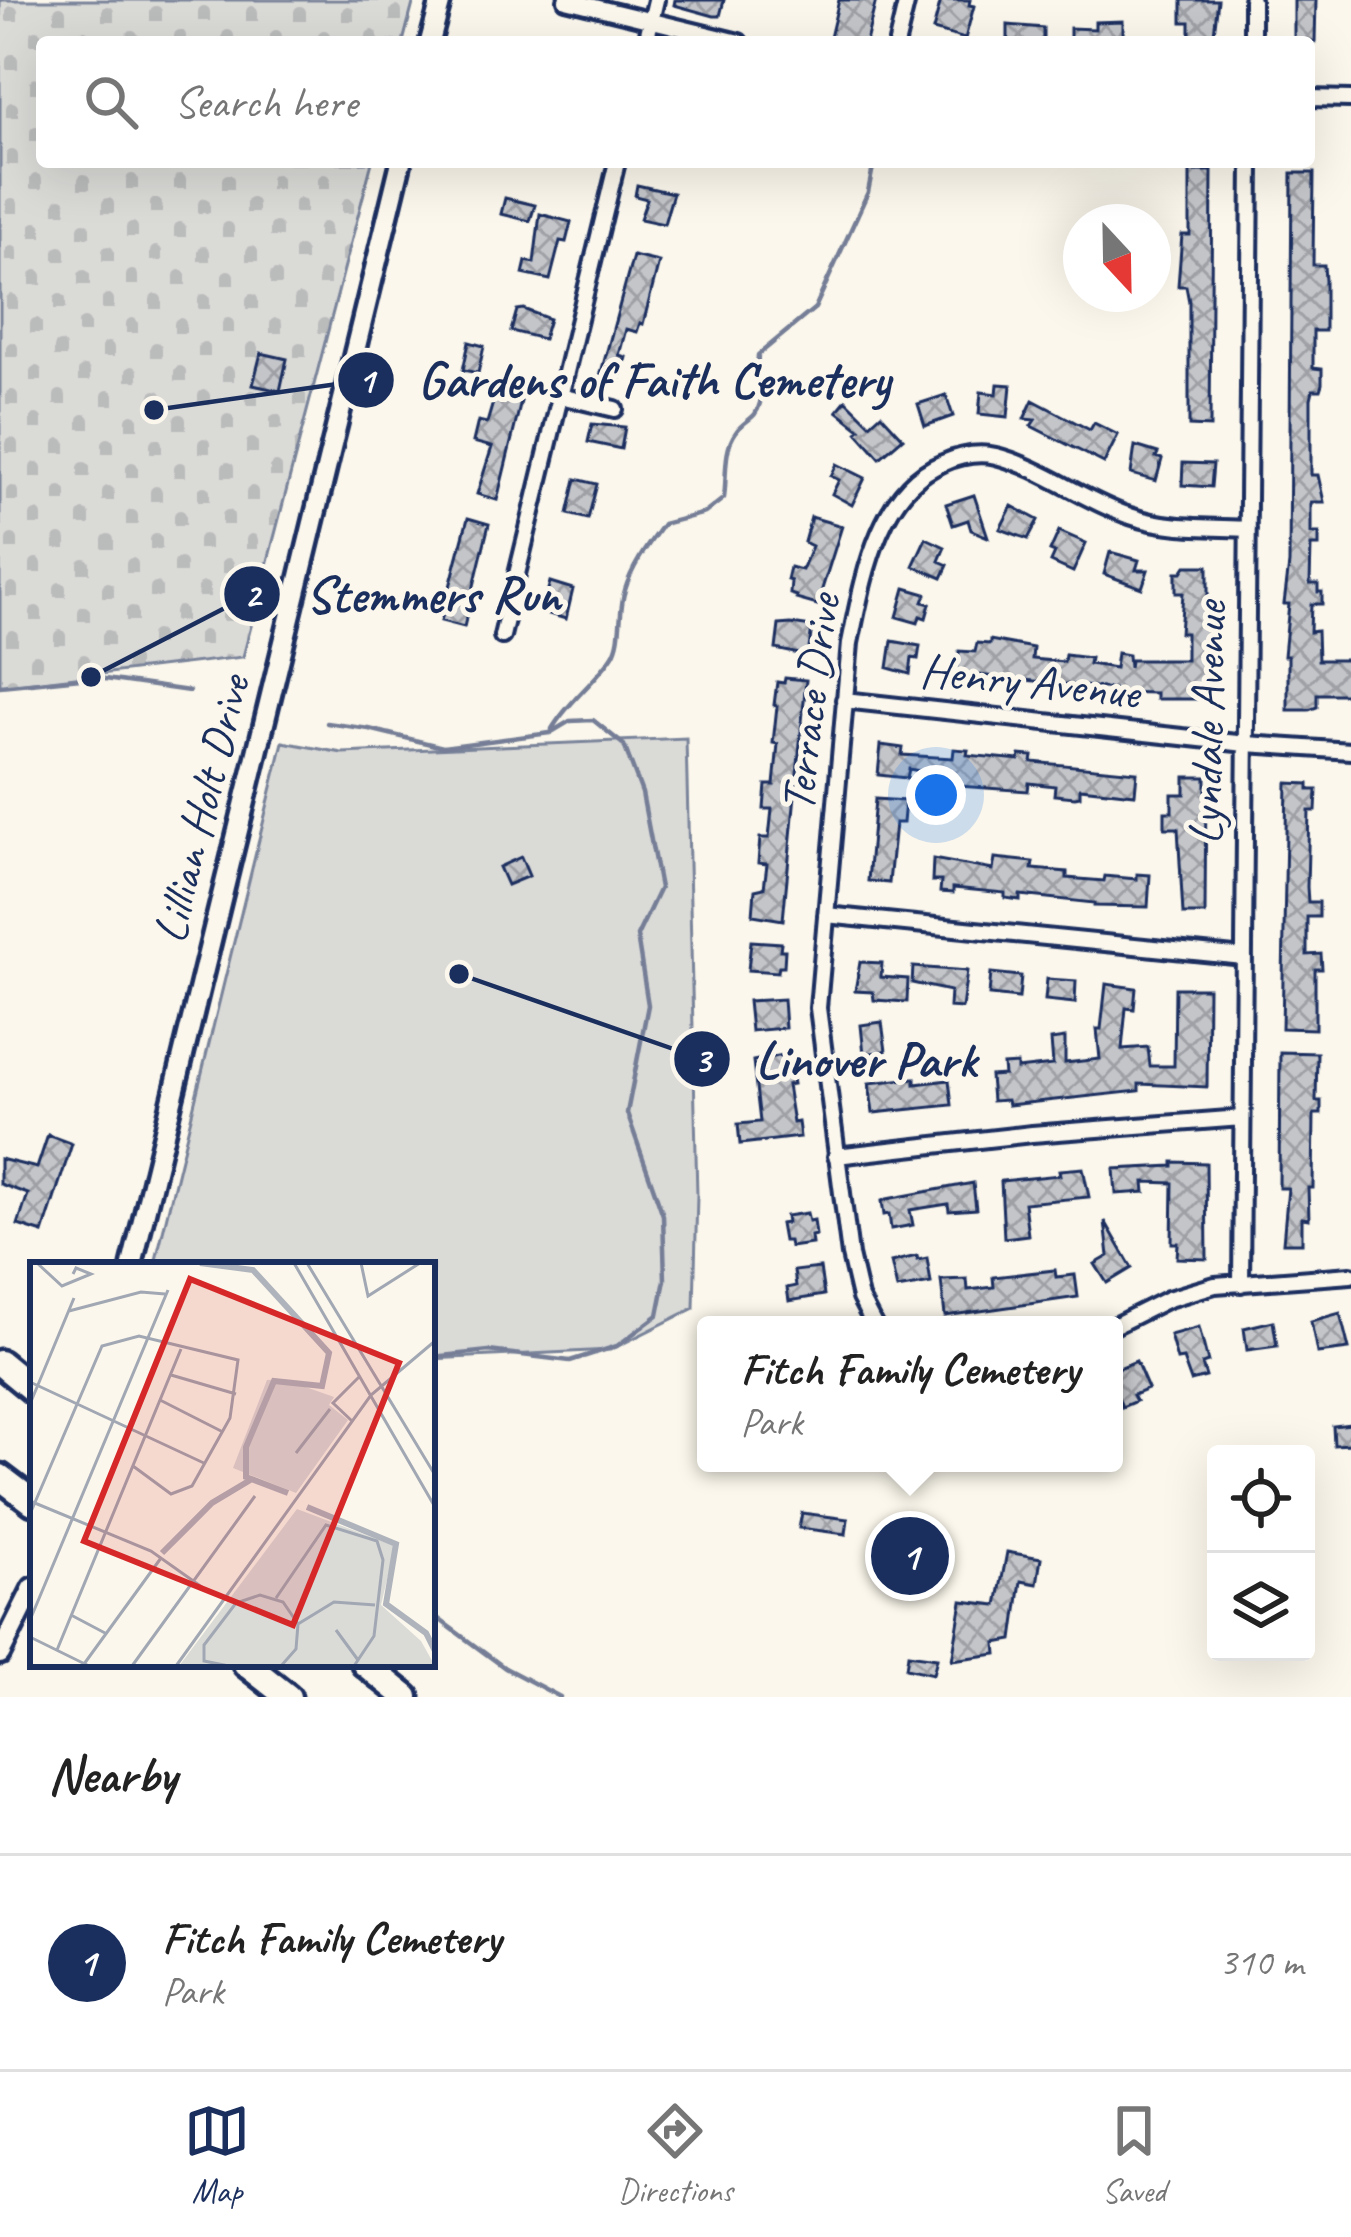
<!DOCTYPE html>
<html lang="en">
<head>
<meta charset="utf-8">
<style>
  :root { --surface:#fff; --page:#f6f6f6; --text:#222; --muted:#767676; --line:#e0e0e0; --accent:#1b2f5e }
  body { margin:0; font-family:Caveat,sans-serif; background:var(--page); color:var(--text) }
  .controls { position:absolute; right:36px; bottom:36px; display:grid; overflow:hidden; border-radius:12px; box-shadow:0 12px 48px #0002 }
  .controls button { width:108px; height:108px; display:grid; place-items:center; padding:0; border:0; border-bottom:3px solid var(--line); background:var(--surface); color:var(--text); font:60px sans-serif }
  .compass { position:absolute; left:1063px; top:204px; width:108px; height:108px; border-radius:50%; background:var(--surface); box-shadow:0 12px 48px #0002; rotate:158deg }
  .you { position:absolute; left:936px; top:795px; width:42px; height:42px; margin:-30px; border:9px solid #fff; border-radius:50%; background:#1a73e8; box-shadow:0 0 0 18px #1a73e833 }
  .badge { display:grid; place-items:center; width:78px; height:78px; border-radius:50%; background:var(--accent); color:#fff; font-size:39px; font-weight:700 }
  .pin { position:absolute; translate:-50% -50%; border:6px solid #fff; box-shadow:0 3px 12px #0006 }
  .popup { position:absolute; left:697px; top:1316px; width:426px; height:156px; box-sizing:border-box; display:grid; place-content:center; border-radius:12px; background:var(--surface); filter:drop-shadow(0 3px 9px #0005); font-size:39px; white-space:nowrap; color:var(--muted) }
  .popup b { font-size:45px; color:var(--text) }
  .popup::after { content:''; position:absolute; left:50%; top:100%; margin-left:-24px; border:24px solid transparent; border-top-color:var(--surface) }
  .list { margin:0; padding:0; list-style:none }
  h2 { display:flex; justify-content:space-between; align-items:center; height:156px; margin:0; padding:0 48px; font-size:51px }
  h2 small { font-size:39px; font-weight:400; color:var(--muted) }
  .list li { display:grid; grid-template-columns:78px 1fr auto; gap:36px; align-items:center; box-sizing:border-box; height:216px; padding:0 48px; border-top:3px solid var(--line) }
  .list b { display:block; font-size:45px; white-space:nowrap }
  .list p { margin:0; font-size:39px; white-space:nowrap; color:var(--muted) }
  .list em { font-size:39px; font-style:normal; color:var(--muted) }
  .icon { flex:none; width:66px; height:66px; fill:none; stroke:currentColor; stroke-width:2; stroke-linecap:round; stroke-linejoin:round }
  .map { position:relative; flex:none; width:1351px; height:1697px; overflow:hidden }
  .search { position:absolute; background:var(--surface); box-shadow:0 12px 48px #0002; left:36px; right:36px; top:36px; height:132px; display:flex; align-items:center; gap:30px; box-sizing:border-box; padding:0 42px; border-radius:12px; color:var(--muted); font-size:45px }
  .sheet { height:372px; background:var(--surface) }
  nav { display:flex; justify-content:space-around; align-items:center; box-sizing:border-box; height:168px; border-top:3px solid var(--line); background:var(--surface); font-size:33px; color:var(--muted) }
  nav a { display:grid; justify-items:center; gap:6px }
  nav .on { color:var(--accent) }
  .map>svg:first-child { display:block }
  .cemetery { fill:url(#cemetery-stones); stroke:#7a849a; stroke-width:3 }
  .park { fill:#dadad7; stroke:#7a849a; stroke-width:3 }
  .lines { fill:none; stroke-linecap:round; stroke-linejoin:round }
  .stream { stroke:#747e96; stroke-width:4.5 }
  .building { fill:url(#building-cross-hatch); stroke:#1b2f5e; stroke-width:3 }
  .minor-casing { stroke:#1b2f5e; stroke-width:22 }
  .secondary-casing { stroke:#1b2f5e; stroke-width:27 }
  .motorway-casing { stroke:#1b2f5e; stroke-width:33 }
  .minor { stroke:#fbf7ec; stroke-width:14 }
  .secondary { stroke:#fbf7ec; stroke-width:18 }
  .motorway { stroke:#fbf7ec; stroke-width:24 }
  .labels { text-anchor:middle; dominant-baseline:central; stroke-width:10; stroke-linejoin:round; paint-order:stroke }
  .street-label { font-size:48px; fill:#1b2f5e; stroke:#fbf7ec }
  .inset-river { fill:none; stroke:#afb3bb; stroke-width:6 }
  .inset-road { fill:none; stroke:#a1a7b3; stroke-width:3 }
  .view { fill:#d62828; fill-opacity:0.15; stroke:#d62828; stroke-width:6 }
  .inset-edge { fill:none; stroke:#1b2f5e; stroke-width:6 }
  .leader { fill:none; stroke:#1b2f5e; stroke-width:4.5 }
  .callout-dot { fill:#1b2f5e; stroke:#fbf7ec; stroke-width:4.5 }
  .mark-label { font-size:36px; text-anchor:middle; font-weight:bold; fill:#fff }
  .callout-label { font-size:51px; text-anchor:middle; font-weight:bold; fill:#1b2f5e; stroke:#fbf7ec; stroke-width:10; stroke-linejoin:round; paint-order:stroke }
</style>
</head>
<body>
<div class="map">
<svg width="1351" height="1697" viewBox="0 0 1351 1697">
  <defs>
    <pattern id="cemetery-stones" width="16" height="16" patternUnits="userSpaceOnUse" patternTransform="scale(3)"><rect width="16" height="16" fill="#dadad7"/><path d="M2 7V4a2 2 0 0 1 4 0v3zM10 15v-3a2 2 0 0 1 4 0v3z" fill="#babbbb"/></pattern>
    <pattern id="building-cross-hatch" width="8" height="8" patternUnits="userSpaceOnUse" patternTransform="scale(3)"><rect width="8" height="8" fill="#c3c5c9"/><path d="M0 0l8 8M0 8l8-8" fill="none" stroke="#9ea0a6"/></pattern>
  </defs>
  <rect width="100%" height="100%" fill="#fbf7ec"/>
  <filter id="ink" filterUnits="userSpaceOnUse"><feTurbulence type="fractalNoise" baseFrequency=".00833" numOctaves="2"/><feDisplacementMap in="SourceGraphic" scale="24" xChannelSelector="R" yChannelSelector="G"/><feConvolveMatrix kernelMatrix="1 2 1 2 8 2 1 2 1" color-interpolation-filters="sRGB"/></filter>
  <g filter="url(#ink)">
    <!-- cemetery -->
    <path class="cemetery" d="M 0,0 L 414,0 L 403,42 L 42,42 L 42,162 L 372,162 L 243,657 L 0,686 Z"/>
    <!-- park -->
    <path class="park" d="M 686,738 L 697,1195 L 694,1308 L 610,1350 L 432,1359 L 432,1265 L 155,1264 L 283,742 L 342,753 Z"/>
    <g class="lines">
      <!-- stream -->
      <path class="stream" d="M 0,686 L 91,677 L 189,691
        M 327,723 L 369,729 L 443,747 L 550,733 L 570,721 L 593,720 L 624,745 L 642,793 L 660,888 L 637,936 L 648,1005 L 627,1113 L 663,1215 L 665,1280 L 658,1315 L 617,1346 L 570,1361 L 489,1351 L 432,1357
        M 552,729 C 569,700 595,683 613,655 C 623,639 618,610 625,590 C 632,566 648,545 663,524 L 705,513 L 724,498 C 727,478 723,449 736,432 C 745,419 756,420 760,403 C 764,389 756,374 758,355 L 815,308 L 868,192 L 874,162
        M 432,1614 L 505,1668 L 560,1697"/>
    </g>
    <!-- building -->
    <path class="building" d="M 675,0 L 724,0 L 720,16 L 714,16 L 674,5 Z
      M 839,0 L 876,0 L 866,42 L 829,42 Z
      M 941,0 L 970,0 L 969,5 L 974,6 L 965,39 L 933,30 Z
      M 1182,0 L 1218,0 L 1213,42 L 1190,42 L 1190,22 L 1182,22 Z
      M 1294,0 L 1316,0 L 1315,42 L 1294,42 Z
      M 1123,21 L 1123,42 L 1070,42 L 1070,28 L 1095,29 L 1095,22 Z
      M 1008,25 L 1043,28 L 1043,42 L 1008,42 Z
      M 1190,171 L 1212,171 L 1210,427 L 1189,426 L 1189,302 L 1186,286 L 1178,286 L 1182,235 L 1190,235 Z
      M 1292,173 L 1314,173 L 1313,265 L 1324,265 L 1325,281 L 1325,331 L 1313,331 L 1313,368 L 1322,369 L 1322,384 L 1320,390 L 1313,390 L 1311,399 L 1311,475 L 1318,475 L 1324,502 L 1311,502 L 1311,533 L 1319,533 L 1319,546 L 1311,546 L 1310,584 L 1318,584 L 1318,592 L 1322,592 L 1322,604 L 1311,604 L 1310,632 L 1317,631 L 1318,660 L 1349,660 L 1350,694 L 1317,694 L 1317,707 L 1309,710 L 1288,710 L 1288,656 L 1284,656 L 1289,604 L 1284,604 L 1289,564 Z
      M 637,185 L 673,193 L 664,224 L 640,219 L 647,199 L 635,196 Z
      M 505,198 L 535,205 L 530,221 L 501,214 Z
      M 540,214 L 571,222 L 566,242 L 560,241 L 550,280 L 523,274 L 526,261 L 534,263 Z
      M 633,256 L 659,262 L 643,324 L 640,323 L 637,332 L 626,329 L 619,355 L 626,357 L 619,385 L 599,380 Z
      M 523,309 L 549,319 L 543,339 L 511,331 L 517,310 Z
      M 469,342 L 484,346 L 478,373 L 463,370 Z
      M 261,353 L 287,359 L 280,391 L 253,385 Z
      M 499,382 L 524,389 L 497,500 L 477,494 L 492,447 L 473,442 L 478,421 L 487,423 Z
      M 998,384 L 1011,385 L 1008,417 L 979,414 L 981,392 L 997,394 Z
      M 946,395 L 953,416 L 925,426 L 918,404 Z
      M 846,400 L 870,424 L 881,414 L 903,438 L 880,458 L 857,432 L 860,429 L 837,411 Z
      M 1033,400 L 1090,430 L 1094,423 L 1118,435 L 1104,463 L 1031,426 L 1035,420 L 1024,419 Z
      M 592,424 L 625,427 L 621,449 L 588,442 Z
      M 1135,446 L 1158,453 L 1156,457 L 1162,459 L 1156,481 L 1131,474 Z
      M 1183,463 L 1213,464 L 1211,487 L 1182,485 Z
      M 837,464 L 865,478 L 852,505 L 832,494 L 839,480 L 831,476 Z
      M 576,479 L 597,484 L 588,519 L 568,514 Z
      M 974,495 L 988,537 L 971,530 L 968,520 L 953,525 L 946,504 Z
      M 1012,506 L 1038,520 L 1028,539 L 1000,529 Z
      M 811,517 L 842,526 L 817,605 L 796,599 L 797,596 L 790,594 L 791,581 L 787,580 L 790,567 L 802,570 L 812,546 L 804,542 Z
      M 468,518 L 489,524 L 464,627 L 441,621 Z
      M 1059,531 L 1086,543 L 1073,572 L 1051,562 L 1055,553 L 1050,551 Z
      M 926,538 L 945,547 L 939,561 L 948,565 L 942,578 L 913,566 Z
      M 1110,552 L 1139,560 L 1136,570 L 1148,570 L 1142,588 L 1104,574 Z
      M 1186,566 L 1208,566 L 1208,699 L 1156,699 L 1156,693 L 1112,692 L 1113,689 L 957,673 L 959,651 L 975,652 L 977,643 L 990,644 L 990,640 L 1033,648 L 1032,659 L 1064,662 L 1065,655 L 1090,658 L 1089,664 L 1115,668 L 1117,653 L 1128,655 L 1129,668 L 1130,660 L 1186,660 L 1186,633 L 1180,633 L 1183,593 L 1176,593 L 1176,572 L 1182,572 Z
      M 550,582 L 573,589 L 566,619 L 542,612 Z
      M 905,588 L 926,594 L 923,602 L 930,604 L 926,618 L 920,616 L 918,623 L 897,617 Z
      M 791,624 L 812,627 L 808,656 L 776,649 L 779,625 Z
      M 892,641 L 920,646 L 918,659 L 912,658 L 910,674 L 888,668 Z
      M 785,678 L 806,680 L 783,920 L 753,915 L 755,890 L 764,888 L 767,864 L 758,863 L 760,838 L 769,838 L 772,809 L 764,809 L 766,785 L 774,785 L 778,744 L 773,743 L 777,706 L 774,705 L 777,682 L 784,683 Z
      M 881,745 L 903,748 L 902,755 L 953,758 L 954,749 L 968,750 L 967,755 L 1019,760 L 1020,755 L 1033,756 L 1032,762 L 1137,772 L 1135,794 L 1080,788 L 1080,796 L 1075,797 L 1054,795 L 1055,786 L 1029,783 L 1028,791 L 958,786 L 940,782 L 941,775 L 909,769 L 907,778 L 878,775 Z
      M 1185,777 L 1206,777 L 1205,914 L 1183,914 L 1178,828 L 1165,828 L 1165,812 L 1172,812 L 1172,794 L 1185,794 Z
      M 1287,783 L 1309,784 L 1309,790 L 1317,790 L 1316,811 L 1309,811 L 1307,887 L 1308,902 L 1319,902 L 1319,917 L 1307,917 L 1307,955 L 1321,954 L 1322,969 L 1315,969 L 1315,1029 L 1282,1028 Z
      M 875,799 L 905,801 L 903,823 L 895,823 L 889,883 L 868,881 Z
      M 521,857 L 529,876 L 507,885 L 499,867 Z
      M 995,858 L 1033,862 L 1032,869 L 1067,872 L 1067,878 L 1104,881 L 1105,876 L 1137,879 L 1137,874 L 1150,875 L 1148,907 L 1094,906 L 1094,903 L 1020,895 L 1020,900 L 1005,898 L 1005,893 L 953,888 L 953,893 L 940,892 L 941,881 L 932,881 L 933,859 L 993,870 Z
      M 751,941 L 781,943 L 780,950 L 785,950 L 784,966 L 779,966 L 778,972 L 748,970 Z
      M 860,962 L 882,963 L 881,977 L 908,979 L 907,1002 L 874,1000 L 873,992 L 855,991 Z
      M 913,967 L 967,971 L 962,1008 L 949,1007 L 950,991 L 912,983 Z
      M 991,973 L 1021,976 L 1019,998 L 989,995 Z
      M 1047,979 L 1076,981 L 1075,1003 L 1045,1000 Z
      M 1106,984 L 1136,988 L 1134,1009 L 1126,1008 L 1122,1049 L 1148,1047 L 1150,1066 L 1174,1066 L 1175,988 L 1208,988 L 1207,1087 L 1139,1084 L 1139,1091 L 1008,1105 L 1007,1100 L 992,1101 L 990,1076 L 1004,1075 L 1003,1065 L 1017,1064 L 1017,1069 L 1053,1065 L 1051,1040 L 1065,1038 L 1065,1063 L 1100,1059 L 1097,1029 L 1101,1029 Z
      M 783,999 L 785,1028 L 751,1031 L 748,1001 Z
      M 882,1022 L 886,1051 L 864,1054 L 861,1025 Z
      M 1280,1052 L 1317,1053 L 1316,1101 L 1321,1101 L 1321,1114 L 1314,1114 L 1313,1188 L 1308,1188 L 1309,1219 L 1302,1218 L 1302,1243 L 1283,1243 L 1288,1188 L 1279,1188 Z
      M 783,1055 L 784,1062 L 789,1061 L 793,1084 L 787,1085 L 793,1123 L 798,1122 L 800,1137 L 740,1144 L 738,1124 L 760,1122 L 753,1061 Z
      M 915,1078 L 915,1084 L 949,1080 L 952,1105 L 873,1113 L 869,1083 Z
      M 48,1135 L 72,1144 L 43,1233 L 18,1225 L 28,1194 L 0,1184 L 0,1159 L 37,1168 Z
      M 1173,1162 L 1206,1163 L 1207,1259 L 1177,1258 L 1178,1243 L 1172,1243 L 1173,1183 L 1144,1182 L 1145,1192 L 1116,1194 L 1114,1169 L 1173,1166 Z
      M 1083,1168 L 1089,1197 L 1024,1203 L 1028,1235 L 1004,1238 L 1001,1181 L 1060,1175 L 1059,1170 Z
      M 973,1183 L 976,1209 L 949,1211 L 948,1204 L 910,1210 L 913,1225 L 891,1229 L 889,1214 L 884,1215 L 882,1201 L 887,1199 Z
      M 807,1213 L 809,1221 L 814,1220 L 816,1235 L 811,1236 L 812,1244 L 790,1247 L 789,1241 L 783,1241 L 780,1224 L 787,1223 L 786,1216 Z
      M 1105,1221 L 1132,1268 L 1107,1283 L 1095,1264 L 1109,1256 Z
      M 917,1256 L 918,1260 L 927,1258 L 931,1283 L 897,1289 L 891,1262 Z
      M 820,1268 L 824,1295 L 789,1301 L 787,1288 L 796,1286 L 794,1271 Z
      M 1055,1270 L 1056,1277 L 1075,1275 L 1078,1297 L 945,1316 L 941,1280 L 967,1279 L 968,1290 L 994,1287 L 993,1277 Z
      M 1340,1313 L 1349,1349 L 1317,1353 L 1311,1321 Z
      M 1273,1321 L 1277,1346 L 1247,1350 L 1244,1328 Z
      M 1199,1327 L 1208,1362 L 1202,1364 L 1206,1377 L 1191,1381 L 1183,1359 L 1177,1360 L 1170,1335 Z
      M 1136,1361 L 1148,1389 L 1133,1395 L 1136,1401 L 1122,1407 L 1114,1387 L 1114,1370 Z
      M 1351,1424 L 1351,1444 L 1334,1445 L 1333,1426 Z
      M 802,1513 L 848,1519 L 846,1534 L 799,1528 Z
      M 1007,1552 L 1041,1558 L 1037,1584 L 1021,1581 L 1013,1640 L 996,1643 L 997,1654 L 952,1660 L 962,1601 L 997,1605 Z
      M 908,1654 L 937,1658 L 933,1674 L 906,1668 Z"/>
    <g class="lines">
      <defs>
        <path id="minor" d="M 566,0 L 739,42
          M 646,42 L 656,0
          M 897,42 L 907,0
          M 1252,42 L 1252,0
          M 1309,98 L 1351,99
          M 560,396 L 615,409
          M 502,636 L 617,162
          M 844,700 L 1246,744 L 1351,751
          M 826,915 L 1244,957
          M 836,1156 L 1032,1134 L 1242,1118
          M 1241,1284 L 1251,162
          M 874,1325 L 860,1298 L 850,1255 L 818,1008 L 850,643 C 863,581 877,490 943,463 C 959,456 978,452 996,456 C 1043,468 1084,501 1130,516 C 1167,529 1209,527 1248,529
          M 1114,1326 L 1168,1299 L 1215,1285 L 1351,1275"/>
        <path id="secondary" d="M 430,42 L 441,0
          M 132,1265 L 401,162
          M 0,1654 L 33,1588"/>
        <path id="motorway" d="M 0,1363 L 33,1390
          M 0,1477 L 33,1502
          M 246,1664 L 288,1697
          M 365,1664 L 406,1697"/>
      </defs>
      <!-- minor casing -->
      <use href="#minor" class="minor-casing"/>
      <!-- secondary casing -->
      <use href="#secondary" class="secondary-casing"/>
      <!-- motorway casing -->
      <use href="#motorway" class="motorway-casing"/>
      <!-- minor -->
      <use href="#minor" class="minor"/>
      <!-- secondary -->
      <use href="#secondary" class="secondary"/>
      <!-- motorway -->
      <use href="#motorway" class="motorway"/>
    </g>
  </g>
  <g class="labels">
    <!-- street labels -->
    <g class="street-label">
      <text transform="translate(1030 681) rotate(6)">Henry Avenue</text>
      <text transform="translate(810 703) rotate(-83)">Terrace Drive</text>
      <text transform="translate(1207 723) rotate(-89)">Lyndale Avenue</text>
      <text transform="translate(201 809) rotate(-76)">Lillian Holt Drive</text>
    </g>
  </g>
  <!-- overview -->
  <g transform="translate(30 1262)">
    <rect width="405" height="405" fill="#fbf7ec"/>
    <path d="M 267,247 L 365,284 L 351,343 L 391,379 L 405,404 L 149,404 Z" fill="#dadad7"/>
    <path d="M 253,117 L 304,135 L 299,143 L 318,158 L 266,231 L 203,206 L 237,118 Z" fill="#dadad7"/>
    <path class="inset-river" d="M 170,1 L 223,8 L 299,91 L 292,124 L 244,119 L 216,185 L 216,215 L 258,231M 277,245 L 366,282 L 356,342 L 396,371 L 405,389M 132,291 L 182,241 L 222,217"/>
    <path class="inset-road" d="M 7,1 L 32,24 L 61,12 L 46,6 L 43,12M 264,1 L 405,245M 277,1 L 405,213M 331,1 L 338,34 L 390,1M 39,49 L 111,30 L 135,32M 141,113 L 206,132M 0,120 L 176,202M 130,138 L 191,169M 0,142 L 44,36M 322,159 L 303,141 L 329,115M 266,191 L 300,147M 0,239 L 121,289 L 176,328M 0,252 L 72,84 L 109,74 L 208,98 L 200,156 L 162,224 L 141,232 L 103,204M 246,336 L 296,263 L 347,279 L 353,298 L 344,374 L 324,404M 41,353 L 75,371M 0,358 L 138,28M 268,362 L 304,340 L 345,343M 306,368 L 328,398M 0,375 L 59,404M 27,388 L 151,87M 54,402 L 131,296M 102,404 L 225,234M 146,404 L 341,133 L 405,79M 199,404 L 174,399 L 174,383 L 206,341 L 230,333 L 253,340 L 268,362 L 266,387 L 251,404"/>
    <path class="view" d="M 160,17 L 369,101 L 263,363 L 54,279 Z"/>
    <rect width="405" height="405" class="inset-edge"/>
  </g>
  <!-- callouts -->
  <path class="leader" d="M154 410L366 380M91 677L252 594M459 974L702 1059"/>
  <g class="callout-dot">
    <circle cx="154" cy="410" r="12"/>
    <circle cx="91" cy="677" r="12"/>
    <circle cx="459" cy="974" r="12"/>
    <circle cx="366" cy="380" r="30"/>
    <circle cx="252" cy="594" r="30"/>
    <circle cx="702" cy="1059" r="30"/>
  </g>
  <g class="mark-label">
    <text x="366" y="392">1</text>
    <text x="252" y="607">2</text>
    <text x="702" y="1072">3</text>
  </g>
  <g class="callout-label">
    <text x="654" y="397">Gardens of Faith Cemetery</text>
    <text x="433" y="612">Stemmers Run</text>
    <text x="866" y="1077">Linover Park</text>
  </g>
</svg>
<div class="controls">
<button><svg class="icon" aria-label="locate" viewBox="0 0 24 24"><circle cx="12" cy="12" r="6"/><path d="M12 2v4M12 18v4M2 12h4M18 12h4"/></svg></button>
<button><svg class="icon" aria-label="layers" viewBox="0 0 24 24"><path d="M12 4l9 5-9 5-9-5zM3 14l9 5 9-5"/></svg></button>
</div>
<svg class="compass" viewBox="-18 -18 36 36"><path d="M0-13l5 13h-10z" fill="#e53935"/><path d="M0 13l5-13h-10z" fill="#767676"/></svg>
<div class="you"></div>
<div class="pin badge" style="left:910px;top:1556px">1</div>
<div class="popup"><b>Fitch Family Cemetery</b>Park</div>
<div class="search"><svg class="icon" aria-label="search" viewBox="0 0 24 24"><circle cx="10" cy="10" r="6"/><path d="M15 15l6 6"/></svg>Search here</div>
</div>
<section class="sheet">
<h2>Nearby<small></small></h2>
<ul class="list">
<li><span class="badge">1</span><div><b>Fitch Family Cemetery</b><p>Park</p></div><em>310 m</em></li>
</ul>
</section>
<nav>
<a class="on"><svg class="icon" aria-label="map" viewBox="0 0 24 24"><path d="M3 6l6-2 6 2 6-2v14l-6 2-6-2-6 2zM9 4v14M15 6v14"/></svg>Map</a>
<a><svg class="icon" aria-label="directions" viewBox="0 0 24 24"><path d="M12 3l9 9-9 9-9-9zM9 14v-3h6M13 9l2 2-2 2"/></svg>Directions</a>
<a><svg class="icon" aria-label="saved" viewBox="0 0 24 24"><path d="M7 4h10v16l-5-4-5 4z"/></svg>Saved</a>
</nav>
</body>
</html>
